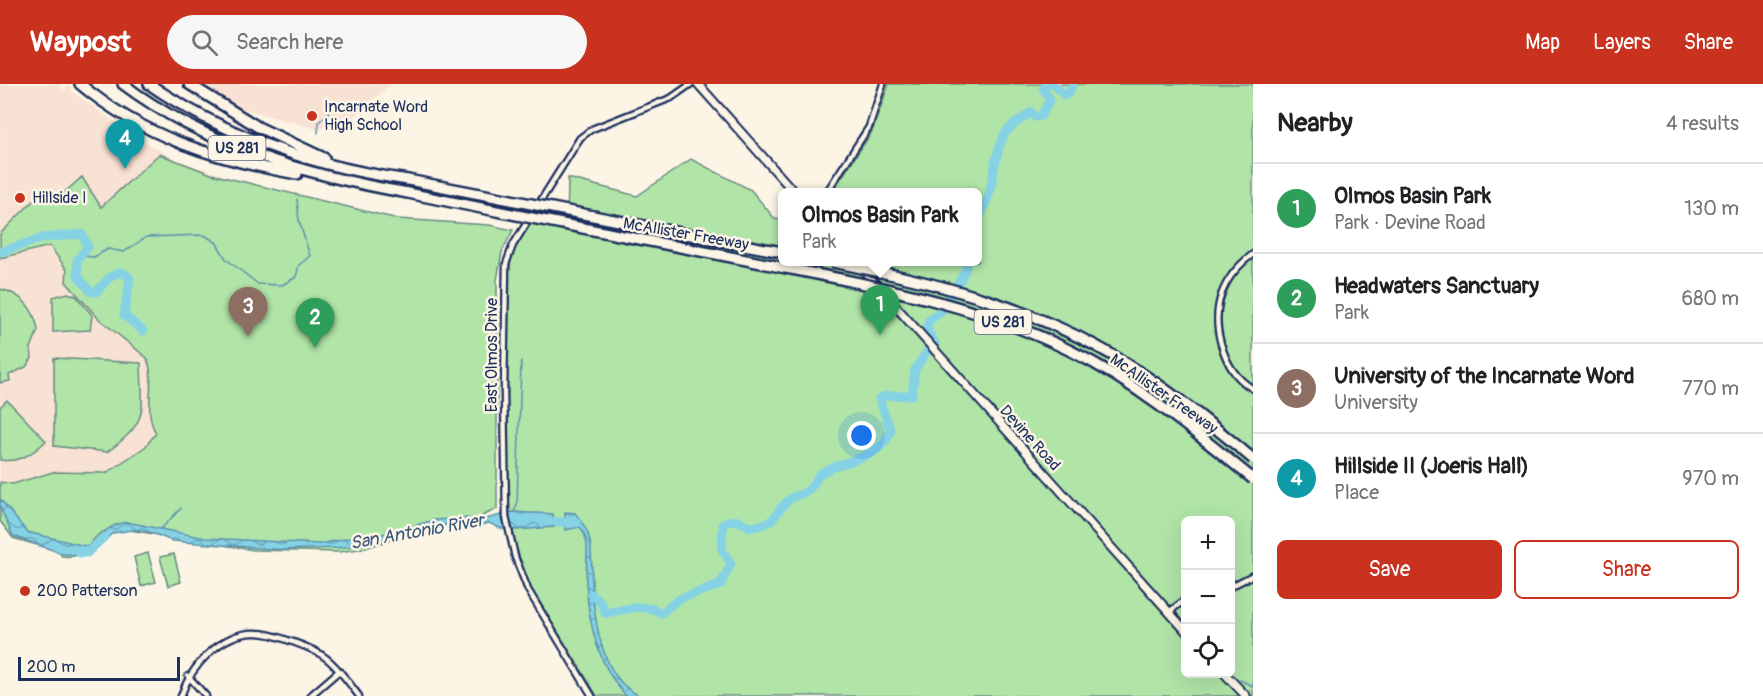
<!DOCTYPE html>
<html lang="en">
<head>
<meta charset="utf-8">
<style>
  :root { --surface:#fff; --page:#f6f6f6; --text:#202124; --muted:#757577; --line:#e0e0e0; --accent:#c8321e }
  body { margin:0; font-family:Pangolin,sans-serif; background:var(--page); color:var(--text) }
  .controls { position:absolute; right:18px; bottom:18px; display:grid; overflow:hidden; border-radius:9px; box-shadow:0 6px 24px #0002 }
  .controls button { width:54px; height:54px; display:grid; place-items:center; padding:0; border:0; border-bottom:2px solid var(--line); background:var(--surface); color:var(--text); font:30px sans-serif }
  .scale { position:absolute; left:18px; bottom:15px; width:162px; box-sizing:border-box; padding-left:6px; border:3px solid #1b2f5e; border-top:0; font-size:16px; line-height:21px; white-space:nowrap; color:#1b2f5e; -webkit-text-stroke:4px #fcf5e5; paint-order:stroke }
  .you { position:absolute; left:862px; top:352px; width:21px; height:21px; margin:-15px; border:4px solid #fff; border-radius:50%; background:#1a73e8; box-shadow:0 0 0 9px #1a73e833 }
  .badge { display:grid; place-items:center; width:39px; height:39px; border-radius:50%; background:var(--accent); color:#fff; font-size:20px; font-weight:700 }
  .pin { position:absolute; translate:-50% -50px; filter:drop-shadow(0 2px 3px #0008) }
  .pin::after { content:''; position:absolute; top:32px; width:21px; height:18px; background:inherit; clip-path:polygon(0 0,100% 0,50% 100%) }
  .popup { position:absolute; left:778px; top:104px; width:204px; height:78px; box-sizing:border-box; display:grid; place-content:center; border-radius:9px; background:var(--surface); filter:drop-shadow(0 2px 4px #0005); font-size:20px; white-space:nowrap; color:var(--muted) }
  .popup b { font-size:22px; color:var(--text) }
  .popup::after { content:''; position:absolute; left:50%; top:100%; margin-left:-12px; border:12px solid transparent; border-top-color:var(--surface) }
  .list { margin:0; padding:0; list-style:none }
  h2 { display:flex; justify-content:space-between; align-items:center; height:78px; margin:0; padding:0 24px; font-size:26px }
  h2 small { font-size:20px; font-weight:400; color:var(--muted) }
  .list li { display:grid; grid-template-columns:39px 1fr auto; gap:18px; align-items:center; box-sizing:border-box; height:90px; padding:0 24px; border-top:2px solid var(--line) }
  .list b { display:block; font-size:22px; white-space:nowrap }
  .list p { margin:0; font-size:20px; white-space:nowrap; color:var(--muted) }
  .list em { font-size:20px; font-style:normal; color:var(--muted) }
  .actions { display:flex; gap:12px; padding:18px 24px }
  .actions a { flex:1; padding:14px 0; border:2px solid var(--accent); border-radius:9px; text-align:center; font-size:21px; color:var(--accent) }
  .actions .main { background:var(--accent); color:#fff }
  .icon { flex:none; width:33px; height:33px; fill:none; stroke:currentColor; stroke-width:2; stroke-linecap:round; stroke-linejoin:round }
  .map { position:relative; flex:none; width:1253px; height:612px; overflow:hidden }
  header { display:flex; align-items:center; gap:36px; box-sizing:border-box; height:84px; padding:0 30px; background:var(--accent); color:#fff }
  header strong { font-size:28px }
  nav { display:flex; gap:33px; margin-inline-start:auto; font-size:21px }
  .search { width:420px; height:54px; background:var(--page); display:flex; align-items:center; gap:15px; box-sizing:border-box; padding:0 21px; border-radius:33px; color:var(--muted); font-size:22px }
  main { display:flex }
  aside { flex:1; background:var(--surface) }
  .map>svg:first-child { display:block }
  .built { fill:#f8e2d3 }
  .green { fill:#b0e5a7; stroke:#668a82; stroke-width:1.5; fill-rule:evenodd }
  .water { fill:url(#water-waves); stroke:#5b91af; stroke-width:1.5 }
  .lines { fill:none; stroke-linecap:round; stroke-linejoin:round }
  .stream { stroke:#5b91af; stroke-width:1.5 }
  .river { stroke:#86d2e5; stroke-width:9 }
  .street-casing { stroke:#1b2f5e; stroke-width:9 }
  .secondary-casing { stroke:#1b2f5e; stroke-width:11 }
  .highway-casing { stroke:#1b2f5e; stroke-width:14 }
  .street { stroke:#fcf5e5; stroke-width:4.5 }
  .secondary { stroke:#fcf5e5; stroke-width:7 }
  .highway { stroke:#fcf5e5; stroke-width:9 }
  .highway-bridge-casing { stroke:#1b2f5e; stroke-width:14; stroke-linecap:butt }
  .highway-bridge { stroke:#fcf5e5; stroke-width:9 }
  .poi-dot { fill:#c8321e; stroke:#fcf5e5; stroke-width:2 }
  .labels { text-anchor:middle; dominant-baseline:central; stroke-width:5; stroke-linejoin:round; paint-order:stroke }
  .shield { fill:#fcf5e5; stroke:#5e6a86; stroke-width:1.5 }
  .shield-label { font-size:15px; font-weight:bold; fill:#1b2f5e }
  .poi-label { font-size:16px; fill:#1b2f5e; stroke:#fcf5e5; text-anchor:start }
  .street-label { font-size:16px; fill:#1b2f5e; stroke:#fcf5e5 }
  .water-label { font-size:18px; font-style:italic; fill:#365880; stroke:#fcf5e5 }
</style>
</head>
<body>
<header>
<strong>Waypost</strong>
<div class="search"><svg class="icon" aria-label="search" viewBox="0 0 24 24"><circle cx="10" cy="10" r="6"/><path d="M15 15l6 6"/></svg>Search here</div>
<nav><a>Map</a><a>Layers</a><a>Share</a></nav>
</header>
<main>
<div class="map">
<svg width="1253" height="612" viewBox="0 0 1253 612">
  <defs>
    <pattern id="water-waves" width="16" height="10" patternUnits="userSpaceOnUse" patternTransform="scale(1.5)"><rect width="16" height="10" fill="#86d2e5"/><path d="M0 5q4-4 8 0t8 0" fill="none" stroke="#6dabbd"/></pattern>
  </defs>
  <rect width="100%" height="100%" fill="#fcf5e5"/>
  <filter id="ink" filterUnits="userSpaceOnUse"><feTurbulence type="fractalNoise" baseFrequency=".0167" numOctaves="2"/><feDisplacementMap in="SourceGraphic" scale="12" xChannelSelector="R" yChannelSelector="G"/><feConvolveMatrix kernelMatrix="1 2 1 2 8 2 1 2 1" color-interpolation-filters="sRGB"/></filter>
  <g filter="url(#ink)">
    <!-- built -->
    <path class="built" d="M 0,0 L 58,0 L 64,6 L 70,1 L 73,8 L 133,51 L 174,75 L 249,100 L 398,135 L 489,141 L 513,146 L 502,168 L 497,196 L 497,425 L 449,441 L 429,444 L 365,464 L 339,468 L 254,466 L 123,445 L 108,446 L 100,450 L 86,466 L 70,473 L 62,472 L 58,467 L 13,454 L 0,437 Z
      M 206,0 L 391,0 L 342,43 L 316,45 L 230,21 Z"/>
    <!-- green -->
    <path class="green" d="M 889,0 L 1253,0 L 1253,612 L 597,612 L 531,504 L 514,458 L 507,411 L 508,196 L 512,169 L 531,138 L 567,145 L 568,94 L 637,112 L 691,75 L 751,106 L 775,135 L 782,136 L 782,178 L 978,178 L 978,109 L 832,108 L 872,48 ZM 1186,436 L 1230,436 L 1230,590 L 1186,590 Z
      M 159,70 L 211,90 L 398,135 L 489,141 L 513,146 L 502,168 L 497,196 L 497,425 L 472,437 L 429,444 L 365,464 L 339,468 L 254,466 L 123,445 C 118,446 112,445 108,446 C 87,452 91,476 62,472 L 58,467 L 13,454 L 0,437 L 0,398 L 13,400 L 53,388 L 106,389 L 145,363 L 156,349 C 142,326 157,298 147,274 L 99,235 L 66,198 L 67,186 L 50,162 L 0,174 L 0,150 L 46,104 L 57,115 L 82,93 L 101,123 Z
      M 0,205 C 22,210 34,224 38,246 L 31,264 L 32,274 L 26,283 L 9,291 L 10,297 L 0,299 Z
      M 68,209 L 76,212 L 92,231 L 90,246 L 53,248 L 53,213 Z
      M 54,274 L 141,279 C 142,327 150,338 107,368 L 54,362 Z
      M 7,316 L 46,357 C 32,370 20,379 0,376 L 0,323 Z
      M 148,469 L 156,498 L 141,502 L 134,473 Z
      M 174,470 L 181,498 L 168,502 L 160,473 Z"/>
    <!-- water -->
    <path class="water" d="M 0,415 L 27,448 L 90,463 L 89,472 L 64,470 L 13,452 L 0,423 Z
      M 512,428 L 553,430 L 554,443 L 516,446 L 502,445 L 489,439 L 475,443 L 467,437 L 429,443 L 377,459 L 337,464 L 284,466 L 172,457 L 147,447 L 132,446 L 113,449 L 94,466 C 97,450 112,440 127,438 L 205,454 L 320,460 L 354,453 L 368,454 L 435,436 L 467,434 L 475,438 Z
      M 565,428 L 575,429 C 580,436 587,444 589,453 C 593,467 591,484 592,499 C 594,535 601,597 641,612 L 626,612 C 598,582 588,538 586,497 C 585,480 592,458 580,443 L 565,446 Z"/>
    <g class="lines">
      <!-- stream -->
      <path class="stream" d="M 318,49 L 319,38 L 329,28
        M 81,172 L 94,173 L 108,165 L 124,168 L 146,153 L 204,151 L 216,158 L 226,175 L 258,200 L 282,201 L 296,193 L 299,181 L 310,172 L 299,137 L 297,115
        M 514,428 L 517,421 L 521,277
        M 161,445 L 181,424
        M 1240,596 L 1253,602"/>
      <!-- river -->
      <path class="river" d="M 1054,0 L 1064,11 L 1068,10 L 1073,0
        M 978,134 C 995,110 991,80 1003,53 C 1009,41 1022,36 1031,28 L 1035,33 L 1041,32 L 1050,15 L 1043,5 L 1047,0
        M 0,168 L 43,154 L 82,150 L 88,163 L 77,176 L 78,192 L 91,208 L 96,208 L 111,192 L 120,188 L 127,191 L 130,195 L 124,231 L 143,247
        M 935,259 L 927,246 L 928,237 L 941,228 L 965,187 L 967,178
        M 543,437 L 577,439
        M 80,469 L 87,469 L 104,453
        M 591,510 L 600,517 L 605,529 L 638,523 L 653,525 L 661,529 L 679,515 L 720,501 L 731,480 L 722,465 L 723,440 C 734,433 740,437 750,443 C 780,440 772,429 790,415 C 796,410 805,411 810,404 C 815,400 816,393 821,389 C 844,375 881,376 891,347 L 879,315 L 885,312 L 912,311 L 915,285 L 929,265"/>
      <defs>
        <path id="street" d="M 826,109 L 869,43 L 883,0
          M 1253,170 C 1222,193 1211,224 1221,260 C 1227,280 1235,294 1253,305
          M 1230,503 L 1253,491
          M 1169,528 L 1186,515
          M 188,592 L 206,612
          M 181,612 C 191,582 222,547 257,549 C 270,549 281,554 293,558 C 304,562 316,566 326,574 C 339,584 349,599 359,612
          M 310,612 L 339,587
          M 592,612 L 528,506 L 515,473 L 506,433 L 504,308 L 506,180 L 513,161 L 580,54 L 592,45 L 671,14 L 691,0"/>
        <path id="secondary" d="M 698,0 L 795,109
          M 856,178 L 1186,547
          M 1225,590 L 1246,612"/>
        <path id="highway" d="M 80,0 C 143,53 217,76 297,90
          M 123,0 C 207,63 306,91 408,109
          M 149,0 C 226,53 315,83 408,96
          M 189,0 L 258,43 L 324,74
          M 717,156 L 782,168"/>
      </defs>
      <!-- street casing -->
      <use href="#street" class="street-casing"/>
      <!-- secondary casing -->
      <use href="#secondary" class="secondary-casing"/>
      <!-- highway casing -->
      <use href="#highway" class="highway-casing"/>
      <!-- street -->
      <use href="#street" class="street"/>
      <!-- secondary -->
      <use href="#secondary" class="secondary"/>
      <!-- highway -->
      <use href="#highway" class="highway"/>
      <defs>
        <path id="highway-bridge" d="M 408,96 L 717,156
          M 408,109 C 527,134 647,156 766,180 C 870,201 975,219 1071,267 C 1138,300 1195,348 1253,395
          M 832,178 C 941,199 1047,226 1141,289 C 1181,315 1217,345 1253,375"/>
      </defs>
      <!-- highway-bridge casing -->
      <use href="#highway-bridge" class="highway-bridge-casing"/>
      <!-- highway-bridge -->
      <use href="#highway-bridge" class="highway-bridge"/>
    </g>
  </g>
  <!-- markers -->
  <g class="poi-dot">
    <circle cx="312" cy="32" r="6"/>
    <circle cx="20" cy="114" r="6"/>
    <circle cx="25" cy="507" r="6"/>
  </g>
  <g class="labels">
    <!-- shield labels -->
    <g class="shield">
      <rect x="208.5" y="52" width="57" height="24" rx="4.5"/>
      <rect x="974.5" y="226" width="57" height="24" rx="4.5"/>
    </g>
    <g class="shield-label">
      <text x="237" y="64">US 281</text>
      <text x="1003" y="238">US 281</text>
    </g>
    <!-- poi labels -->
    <g class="poi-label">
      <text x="324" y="23">Incarnate Word<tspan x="324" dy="18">High School</tspan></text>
      <text x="32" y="114">Hillside I</text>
      <text x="37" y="507">200 Patterson</text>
    </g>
    <!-- street labels -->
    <g class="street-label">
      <text transform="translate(686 150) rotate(10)">McAllister Freeway</text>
      <text transform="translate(492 271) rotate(-90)">East Olmos Drive</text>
      <text transform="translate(1164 310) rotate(35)">McAllister Freeway</text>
      <text transform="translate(1030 354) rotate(48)">Devine Road</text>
    </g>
    <!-- water labels -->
    <g class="water-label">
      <text transform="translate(417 448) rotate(-10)">San Antonio River</text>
    </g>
  </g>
</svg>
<div class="controls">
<button>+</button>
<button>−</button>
<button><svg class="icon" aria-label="locate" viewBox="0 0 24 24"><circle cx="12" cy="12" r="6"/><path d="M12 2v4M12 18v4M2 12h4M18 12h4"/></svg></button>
</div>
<div class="scale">200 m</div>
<div class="you"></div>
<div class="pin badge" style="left:880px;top:251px;background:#2e9e5b">1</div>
<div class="popup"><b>Olmos Basin Park</b>Park</div>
<div class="pin badge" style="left:315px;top:264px;background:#2e9e5b">2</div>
<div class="pin badge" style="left:248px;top:253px;background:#8d6e63">3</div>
<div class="pin badge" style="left:125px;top:85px;background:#0f9aa8">4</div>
</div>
<aside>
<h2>Nearby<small>4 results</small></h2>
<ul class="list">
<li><span class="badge" style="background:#2e9e5b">1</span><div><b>Olmos Basin Park</b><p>Park · Devine Road</p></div><em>130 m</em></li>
<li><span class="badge" style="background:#2e9e5b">2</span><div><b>Headwaters Sanctuary</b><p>Park</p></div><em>680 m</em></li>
<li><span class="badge" style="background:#8d6e63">3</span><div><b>University of the Incarnate Word</b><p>University</p></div><em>770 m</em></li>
<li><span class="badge" style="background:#0f9aa8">4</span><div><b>Hillside II (Joeris Hall)</b><p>Place</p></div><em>970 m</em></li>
</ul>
<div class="actions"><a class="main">Save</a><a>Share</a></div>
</aside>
</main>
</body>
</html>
